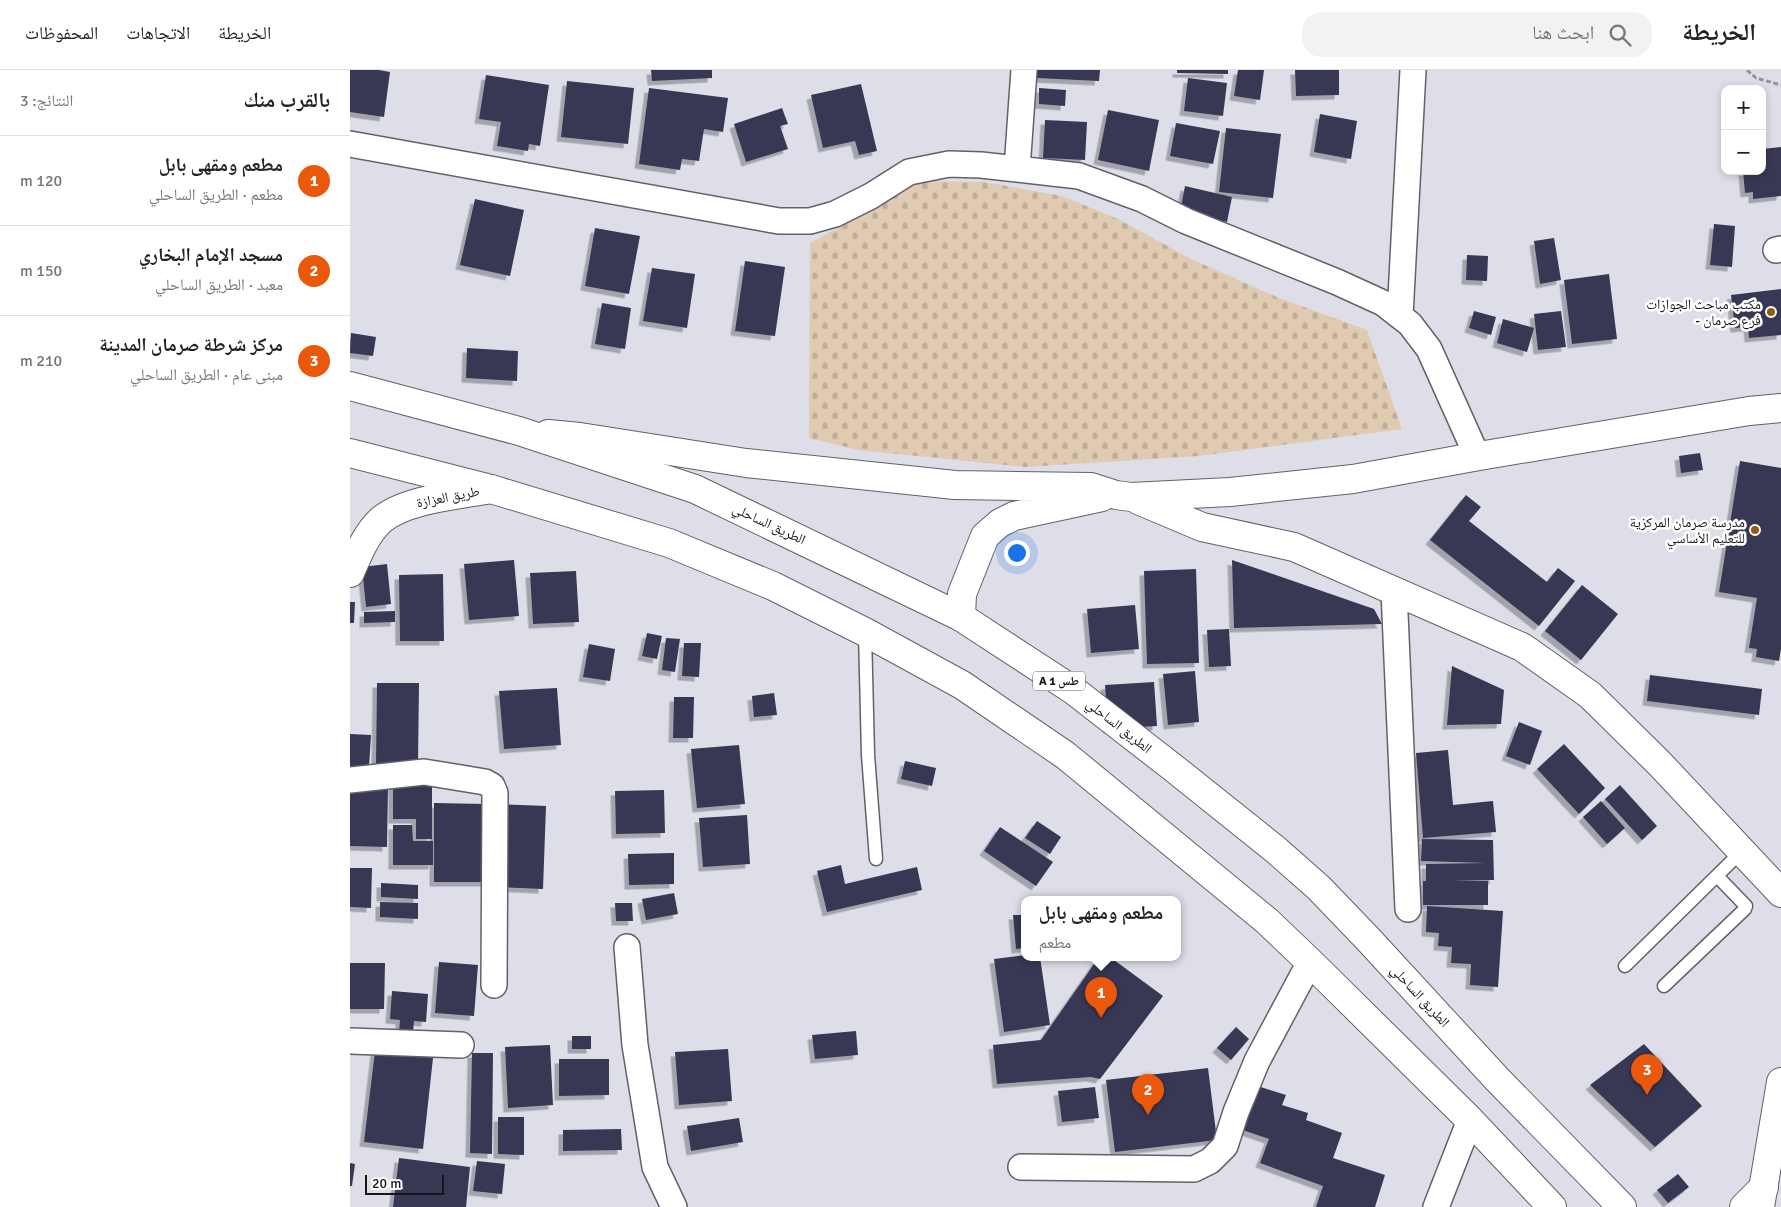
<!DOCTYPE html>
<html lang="ar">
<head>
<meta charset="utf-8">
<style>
  :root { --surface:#fff; --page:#f2f2f2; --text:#222; --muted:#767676; --line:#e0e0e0; --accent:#ea580c }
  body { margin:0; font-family:Signika,"Noto Naskh Arabic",sans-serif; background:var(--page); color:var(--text); direction:rtl }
  .controls { position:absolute; right:15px; top:15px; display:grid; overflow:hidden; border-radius:10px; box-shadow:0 2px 8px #0003 }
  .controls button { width:45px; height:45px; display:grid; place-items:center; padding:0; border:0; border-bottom:1px solid var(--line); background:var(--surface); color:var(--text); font:25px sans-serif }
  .scale { position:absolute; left:15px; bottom:12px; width:79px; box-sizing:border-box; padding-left:5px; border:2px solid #151518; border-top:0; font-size:14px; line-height:18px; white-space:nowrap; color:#151518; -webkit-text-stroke:4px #fff; paint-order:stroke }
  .you { position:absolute; left:666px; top:482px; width:18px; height:18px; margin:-12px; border:4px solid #fff; border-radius:50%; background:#1a73e8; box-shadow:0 0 0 8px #1a73e833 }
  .badge { display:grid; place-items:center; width:32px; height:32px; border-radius:50%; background:var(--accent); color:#fff; font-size:16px; font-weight:700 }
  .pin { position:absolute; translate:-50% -41px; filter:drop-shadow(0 1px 2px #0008) }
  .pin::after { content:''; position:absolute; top:26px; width:18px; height:15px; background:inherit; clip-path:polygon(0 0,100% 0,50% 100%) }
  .popup { position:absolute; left:671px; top:826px; width:160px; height:65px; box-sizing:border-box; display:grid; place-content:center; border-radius:10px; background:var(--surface); filter:drop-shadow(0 1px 4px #0005); font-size:16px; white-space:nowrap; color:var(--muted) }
  .popup b { font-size:19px; color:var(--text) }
  .popup::after { content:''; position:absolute; left:50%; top:100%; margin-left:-10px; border:10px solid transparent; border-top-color:var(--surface) }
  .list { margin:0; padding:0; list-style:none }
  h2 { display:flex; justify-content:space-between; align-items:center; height:65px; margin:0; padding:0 20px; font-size:21px }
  h2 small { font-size:16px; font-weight:400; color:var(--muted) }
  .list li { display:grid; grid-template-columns:32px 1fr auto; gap:15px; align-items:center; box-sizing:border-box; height:90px; padding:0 20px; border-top:1px solid var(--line) }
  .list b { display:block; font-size:19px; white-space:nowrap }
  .list p { margin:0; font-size:16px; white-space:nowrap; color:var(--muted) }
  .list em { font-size:16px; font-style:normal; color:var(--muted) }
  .icon { flex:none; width:28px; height:28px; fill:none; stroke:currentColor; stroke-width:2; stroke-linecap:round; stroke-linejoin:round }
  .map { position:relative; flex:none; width:1431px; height:1137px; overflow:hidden; direction:ltr }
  header { display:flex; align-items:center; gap:30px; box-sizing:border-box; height:70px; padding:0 25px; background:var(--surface); border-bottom:1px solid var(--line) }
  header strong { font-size:24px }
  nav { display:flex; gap:28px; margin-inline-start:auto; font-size:18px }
  .search { width:350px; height:45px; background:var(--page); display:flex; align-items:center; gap:12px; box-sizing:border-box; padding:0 18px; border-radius:20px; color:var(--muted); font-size:19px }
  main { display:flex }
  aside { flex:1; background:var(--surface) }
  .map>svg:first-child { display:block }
  .cemetery { fill:url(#cemetery-stones) }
  .building { fill:#373755; filter:url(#shadow) }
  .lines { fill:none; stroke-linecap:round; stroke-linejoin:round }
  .service-casing { stroke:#61616a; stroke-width:15 }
  .minor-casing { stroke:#61616a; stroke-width:28 }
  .tertiary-casing { stroke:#61616a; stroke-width:30 }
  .primary-casing { stroke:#61616a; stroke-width:30 }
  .trunk-casing { stroke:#61616a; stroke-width:30 }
  .path { stroke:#92929a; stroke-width:3; stroke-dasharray:5 2.5; stroke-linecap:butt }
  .service { stroke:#fff; stroke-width:12 }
  .minor { stroke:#fff; stroke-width:25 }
  .tertiary { stroke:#fff; stroke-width:28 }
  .primary { stroke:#fff; stroke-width:28 }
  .trunk { stroke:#fff; stroke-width:28 }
  .poi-dot { fill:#915d0e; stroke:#fff; stroke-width:2 }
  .labels { text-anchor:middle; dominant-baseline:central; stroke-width:5; stroke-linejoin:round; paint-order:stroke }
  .shield { fill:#fff; stroke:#5b5b5d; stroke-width:1 }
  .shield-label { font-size:12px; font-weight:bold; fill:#151518 }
  .poi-label { font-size:14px; fill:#151518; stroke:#fff; text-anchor:end }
  .street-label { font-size:14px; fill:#151518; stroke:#fff }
</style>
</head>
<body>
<header>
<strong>الخريطة</strong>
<div class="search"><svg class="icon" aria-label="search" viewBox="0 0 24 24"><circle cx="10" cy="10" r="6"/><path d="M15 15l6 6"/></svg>ابحث هنا</div>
<nav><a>الخريطة</a><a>الاتجاهات</a><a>المحفوظات</a></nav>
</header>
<main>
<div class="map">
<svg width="1431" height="1137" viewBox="0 0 1431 1137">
  <defs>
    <pattern id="cemetery-stones" width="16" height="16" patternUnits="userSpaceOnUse" patternTransform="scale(1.25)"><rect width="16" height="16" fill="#e0cab2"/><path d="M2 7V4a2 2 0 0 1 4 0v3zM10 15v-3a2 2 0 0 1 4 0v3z" fill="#bfad98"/></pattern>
    <filter id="shadow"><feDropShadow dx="-4.5" dy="4.5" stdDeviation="0" flood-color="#0004"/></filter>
  </defs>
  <rect width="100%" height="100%" fill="#dedee9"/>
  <!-- cemetery -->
  <path class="cemetery" d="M 568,111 L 634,112 L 712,126 L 768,149 L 843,190 L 929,228 L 1017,260 L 1052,359 L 849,386 L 675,397 L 508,380 L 459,368 L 460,173 L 488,158 Z"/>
  <!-- building -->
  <path class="building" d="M 0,0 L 29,0 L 40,2 L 34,47 L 0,42 Z
    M 301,0 L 362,0 L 362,8 L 302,11 Z
    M 687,0 L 750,0 L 749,11 L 687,8 Z
    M 827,0 L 878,0 L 878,4 L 827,3 Z
    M 888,0 L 914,0 L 910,30 L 884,26 Z
    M 945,0 L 989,0 L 989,25 L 946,26 Z
    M 136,5 L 199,15 L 190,76 L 179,74 L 178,81 L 147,76 L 151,52 L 129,49 Z
    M 838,8 L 877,13 L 873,46 L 834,41 Z
    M 217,11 L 284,18 L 278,74 L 211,67 Z
    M 511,14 L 527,81 L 509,85 L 505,71 L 473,78 L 461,25 Z
    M 299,18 L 378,28 L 373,62 L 354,59 L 349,91 L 332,89 L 330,100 L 289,94 Z
    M 689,18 L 716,20 L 715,36 L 689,34 Z
    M 432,38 L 438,54 L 430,56 L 438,79 L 396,92 L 384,54 Z
    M 758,40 L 809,50 L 799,101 L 748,90 Z
    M 970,44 L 1007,51 L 1001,89 L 964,82 Z
    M 695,50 L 737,52 L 735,90 L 693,88 Z
    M 826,53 L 870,61 L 863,94 L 820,86 Z
    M 876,58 L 931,64 L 923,128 L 869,122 Z
    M 1431,77 L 1431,126 L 1403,129 L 1403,122 L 1395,123 L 1393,101 L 1412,101 L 1412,79 Z
    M 835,116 L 882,127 L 877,152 L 830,142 Z
    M 125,129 L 174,140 L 160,206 L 110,195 Z
    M 1364,154 L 1385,156 L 1382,197 L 1360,195 Z
    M 245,158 L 290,166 L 279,224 L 235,216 Z
    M 1204,168 L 1211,210 L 1190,214 L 1184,171 Z
    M 1117,185 L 1138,186 L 1137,211 L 1116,210 Z
    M 395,191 L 435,197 L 425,266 L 385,261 Z
    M 302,198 L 345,204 L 337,258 L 293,251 Z
    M 1259,204 L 1267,269 L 1222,274 L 1214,210 Z
    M 1431,219 L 1431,265 L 1399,268 L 1398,257 L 1385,258 L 1381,225 Z
    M 252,233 L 281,238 L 275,279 L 245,274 Z
    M 1124,241 L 1146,247 L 1141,265 L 1119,258 Z
    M 1211,241 L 1216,277 L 1188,280 L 1184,244 Z
    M 1153,249 L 1184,258 L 1177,282 L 1147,273 Z
    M 1,263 L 26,267 L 23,286 L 0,283 Z
    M 117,278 L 168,281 L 167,311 L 116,308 Z
    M 1350,383 L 1353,400 L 1331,403 L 1329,386 Z
    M 1390,391 L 1431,398 L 1431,579 L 1429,591 L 1406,587 L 1407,579 L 1399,578 L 1407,528 L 1369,522 Z
    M 1116,425 L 1131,437 L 1119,451 L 1197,512 L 1208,498 L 1225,511 L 1189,556 L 1080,470 Z
    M 164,490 L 169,546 L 119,550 L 114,494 Z
    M 882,490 L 1024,539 L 1032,554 L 884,558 Z
    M 37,494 L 41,534 L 16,537 L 12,497 Z
    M 846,499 L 849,593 L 797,594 L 794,501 Z
    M 226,501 L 229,552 L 183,554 L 180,503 Z
    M 93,504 L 94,571 L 50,571 L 49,505 Z
    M 1232,515 L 1268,544 L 1231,590 L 1195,561 Z
    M 0,532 L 5,532 L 4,553 L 0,553 Z
    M 785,535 L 789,579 L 741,583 L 737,539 Z
    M 45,541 L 45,552 L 14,553 L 14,542 Z
    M 879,559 L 881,596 L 859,597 L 857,560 Z
    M 297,563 L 312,566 L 307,589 L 292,586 Z
    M 316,568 L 330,569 L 325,602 L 312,600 Z
    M 334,573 L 351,573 L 349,607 L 332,606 Z
    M 239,574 L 265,579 L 260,611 L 233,607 Z
    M 1102,596 L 1154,620 L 1151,654 L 1097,655 Z
    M 845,601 L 849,652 L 818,655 L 813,604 Z
    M 1300,605 L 1412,619 L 1409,645 L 1297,631 Z
    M 804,612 L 807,656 L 758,659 L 755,615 Z
    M 27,613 L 69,613 L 68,695 L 26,695 Z
    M 207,618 L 211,675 L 154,679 L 149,621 Z
    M 424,623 L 427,645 L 404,647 L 402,626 Z
    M 324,627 L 344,627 L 343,668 L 323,668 Z
    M 1169,652 L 1192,661 L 1180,695 L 1156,686 Z
    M 0,664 L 21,665 L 19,697 L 0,696 Z
    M 1214,674 L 1255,718 L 1229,744 L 1187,699 Z
    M 389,675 L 395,734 L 347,738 L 341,679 Z
    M 1098,680 L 1103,735 L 1143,731 L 1146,762 L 1073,768 L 1066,683 Z
    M 555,691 L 586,698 L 582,716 L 551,709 Z
    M 43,707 L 82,707 L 82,769 L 66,769 L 66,749 L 43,749 Z
    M 1270,715 L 1307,756 L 1292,770 L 1255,729 Z
    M 0,717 L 38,718 L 37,777 L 0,776 Z
    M 314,720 L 315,763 L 266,764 L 265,721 Z
    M 1251,731 L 1275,758 L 1257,774 L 1233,747 Z
    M 84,733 L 136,734 L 137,812 L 84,812 Z
    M 149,734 L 196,736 L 193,819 L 146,817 Z
    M 397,745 L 400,794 L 353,797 L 349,748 Z
    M 687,751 L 711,767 L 700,784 L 675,768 Z
    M 43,755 L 62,755 L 63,771 L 83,771 L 83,795 L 43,795 Z
    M 650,757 L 703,792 L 686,816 L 634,781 Z
    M 1072,769 L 1143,770 L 1144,810 L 1102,810 L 1138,811 L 1138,835 L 1073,835 L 1073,811 L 1076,811 L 1076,794 L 1136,793 L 1071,791 Z
    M 324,783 L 324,814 L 279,815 L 278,784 Z
    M 491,795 L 495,814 L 567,797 L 572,820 L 477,842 L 467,801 Z
    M 0,798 L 22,798 L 21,838 L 0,837 Z
    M 31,813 L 68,815 L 68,829 L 31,827 Z
    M 324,823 L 328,844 L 296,850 L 292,829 Z
    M 30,832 L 68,833 L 68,849 L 30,847 Z
    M 265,833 L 282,833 L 283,851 L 266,851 Z
    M 1077,836 L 1153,841 L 1148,917 L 1120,915 L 1121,894 L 1101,893 L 1102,877 L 1088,876 L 1089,863 L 1076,862 Z
    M 663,845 L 675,845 L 675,878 L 666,879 Z
    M 675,885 L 675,887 L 690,887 L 700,955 L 654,962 L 644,889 Z
    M 749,887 L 760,887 L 813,926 L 750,1009 L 741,1007 L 647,1014 L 643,975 L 691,970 Z
    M 89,892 L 128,895 L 124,946 L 85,943 Z
    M 0,893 L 35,893 L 34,939 L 0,939 Z
    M 42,921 L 78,924 L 76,952 L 64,951 L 63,963 L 49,962 L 50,950 L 40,949 Z
    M 886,957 L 899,969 L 881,990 L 867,978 Z
    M 506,961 L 508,985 L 465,989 L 462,965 Z
    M 222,966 L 241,966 L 241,979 L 222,979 Z
    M 1294,974 L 1352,1036 L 1305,1077 L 1240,1015 Z
    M 200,975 L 203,1035 L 158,1038 L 155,977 Z
    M 378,979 L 382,1031 L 329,1035 L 325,982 Z
    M 25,981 L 83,988 L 73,1079 L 14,1072 Z
    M 122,983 L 143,983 L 142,1084 L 120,1083 Z
    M 209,989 L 259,989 L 259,1025 L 209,1026 Z
    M 858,998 L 867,1070 L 765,1082 L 756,1010 Z
    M 901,1014 L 936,1025 L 932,1035 L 958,1043 L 956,1050 L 992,1063 L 983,1088 L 1035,1105 L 1025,1137 L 966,1137 L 973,1116 L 910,1093 L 919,1069 L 887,1058 Z
    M 745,1017 L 749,1048 L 712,1052 L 708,1021 Z
    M 148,1047 L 174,1047 L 174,1085 L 148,1084 Z
    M 389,1048 L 393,1072 L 341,1081 L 337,1056 Z
    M 271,1059 L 272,1080 L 213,1081 L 213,1060 Z
    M 49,1088 L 120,1097 L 116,1137 L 43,1137 Z
    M 127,1091 L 155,1094 L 152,1124 L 123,1121 Z
    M 0,1093 L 5,1094 L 2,1116 L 0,1116 Z
    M 1328,1104 L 1339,1117 L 1318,1133 L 1307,1120 Z"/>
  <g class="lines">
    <defs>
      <path id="service" d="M 515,562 L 518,685 L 526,789
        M 1275,896 L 1391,782
        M 1314,916 L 1395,839 L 1396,836 L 1367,806"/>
      <path id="minor" d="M 0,74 L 429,151 L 460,151 L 485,144 L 521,126 L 559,102 L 599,94 L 631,95 L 729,106 L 792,129 L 836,151 L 987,212 L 1033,233 L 1060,254 L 1079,279 L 1127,386
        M 667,99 L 674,0
        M 1426,180 L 1431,179
        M 1050,246 L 1063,0
        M 1044,521 L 1058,839
        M 0,710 L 74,702 L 135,712 L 142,716 L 145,723 L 144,915
        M 277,877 L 285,975 L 305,1097 L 324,1137
        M 0,971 L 111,975
        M 671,1097 L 844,1099 L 860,1091 L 875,1076 L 886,1042 L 907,991 L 960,892
        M 1086,1137 L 1120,1050"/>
      <path id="tertiary" d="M 198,364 L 230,367 L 396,393 L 605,415 L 741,417 L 766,425 L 781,427 L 880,422 L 1003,409 L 1129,386 L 1399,341 L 1431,338
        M 788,430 L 852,457 L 944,477 L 1172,577 L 1240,625 L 1310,694 L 1431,823
        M 0,503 C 8,484 16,464 31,450 C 56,429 109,425 141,419
        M 611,547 L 612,524 L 635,466 L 650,453 L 664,446 L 752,427"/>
      <path id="primary" d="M 1410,1137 L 1431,1012"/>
      <path id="trunk" d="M 0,316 L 169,361 L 345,419 L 611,547 L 723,620 L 821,696 L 926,780 L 969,818 L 1018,869 L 1147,1009 L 1272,1137
        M 0,383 L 141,419 L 319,473 L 423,516 L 515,562 L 612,615 L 715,685 L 917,851 L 960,892 L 1120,1050 L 1202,1137
        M 1394,1137 L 1414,1117"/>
    </defs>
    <!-- service casing -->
    <use href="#service" class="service-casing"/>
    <!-- minor casing -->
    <use href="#minor" class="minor-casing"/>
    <!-- tertiary casing -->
    <use href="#tertiary" class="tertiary-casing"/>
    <!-- primary casing -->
    <use href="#primary" class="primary-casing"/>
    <!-- trunk casing -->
    <use href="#trunk" class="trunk-casing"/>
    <!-- path -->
    <path class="path" d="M 1397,0 L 1406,8 L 1431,15"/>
    <!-- service -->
    <use href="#service" class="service"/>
    <!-- minor -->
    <use href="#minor" class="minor"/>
    <!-- tertiary -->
    <use href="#tertiary" class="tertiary"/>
    <!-- primary -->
    <use href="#primary" class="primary"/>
    <!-- trunk -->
    <use href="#trunk" class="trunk"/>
  </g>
  <!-- markers -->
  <g class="poi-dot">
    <circle cx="1421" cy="242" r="5"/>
    <circle cx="1405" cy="460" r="5"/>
  </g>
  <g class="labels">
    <!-- shield labels -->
    <rect class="shield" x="683" y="601.5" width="52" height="19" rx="4"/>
    <g class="shield-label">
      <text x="709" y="611">A 1 طس</text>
    </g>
    <!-- poi labels -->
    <g class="poi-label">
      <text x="1411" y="234">مكتب مباحث الجوازات<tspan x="1411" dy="16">- فرع صرمان</tspan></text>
      <text x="1395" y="452">مدرسة صرمان المركزية<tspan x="1395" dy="16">للتعليم الأساسي</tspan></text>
    </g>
    <!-- street labels -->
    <g class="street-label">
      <text transform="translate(98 427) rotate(-11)">طريق العزازة</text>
      <text transform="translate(419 454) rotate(25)">الطريق الساحلي</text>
      <text transform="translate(769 656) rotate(38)">الطريق الساحلي</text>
      <text transform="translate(1070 926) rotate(47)">الطريق الساحلي</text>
    </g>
  </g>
</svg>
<div class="controls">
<button>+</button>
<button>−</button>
</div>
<div class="scale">20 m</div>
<div class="you"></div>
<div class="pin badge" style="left:751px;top:948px">1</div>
<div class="popup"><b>مطعم ومقهى بابل</b>مطعم</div>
<div class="pin badge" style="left:798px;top:1045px">2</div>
<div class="pin badge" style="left:1297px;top:1025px">3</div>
</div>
<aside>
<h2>بالقرب منك<small>النتائج: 3</small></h2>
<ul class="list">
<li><span class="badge">1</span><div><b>مطعم ومقهى بابل</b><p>مطعم · الطريق الساحلي</p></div><em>120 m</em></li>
<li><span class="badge">2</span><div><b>مسجد الإمام البخاري</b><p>معبد · الطريق الساحلي</p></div><em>150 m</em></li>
<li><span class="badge">3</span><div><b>مركز شرطة صرمان المدينة</b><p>مبنى عام · الطريق الساحلي</p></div><em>210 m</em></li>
</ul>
</aside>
</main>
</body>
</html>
